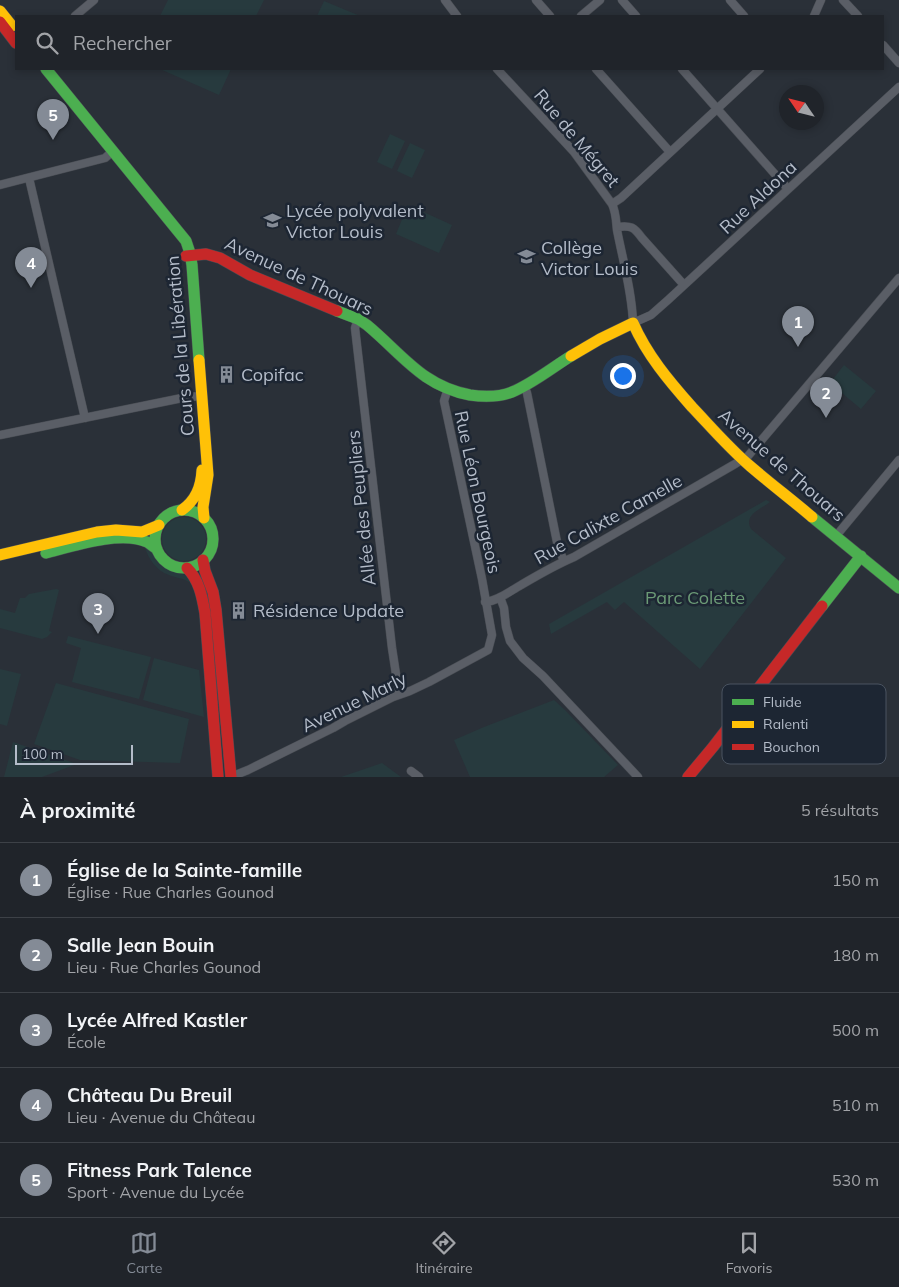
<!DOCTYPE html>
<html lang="fr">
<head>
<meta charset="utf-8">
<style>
  :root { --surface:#20242a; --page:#2d3036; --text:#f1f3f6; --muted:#a2a4a8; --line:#3d4147; --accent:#848b96 }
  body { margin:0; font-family:Mulish,sans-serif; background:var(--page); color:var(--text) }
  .compass { position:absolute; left:779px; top:85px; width:45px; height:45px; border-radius:50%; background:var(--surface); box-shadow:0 2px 8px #0003; rotate:305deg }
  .scale { position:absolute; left:15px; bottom:12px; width:118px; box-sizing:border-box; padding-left:5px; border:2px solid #b4bcc9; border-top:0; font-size:14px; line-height:18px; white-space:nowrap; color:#b4bcc9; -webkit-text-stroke:4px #1d2633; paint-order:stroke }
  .you { position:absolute; left:622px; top:375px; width:18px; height:18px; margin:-12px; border:4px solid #fff; border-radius:50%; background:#1a73e8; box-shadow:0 0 0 8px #1a73e833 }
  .badge { display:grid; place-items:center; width:32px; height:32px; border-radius:50%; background:var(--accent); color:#fff; font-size:16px; font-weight:700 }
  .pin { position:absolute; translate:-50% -41px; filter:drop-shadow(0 1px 2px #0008) }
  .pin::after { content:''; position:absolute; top:26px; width:18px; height:15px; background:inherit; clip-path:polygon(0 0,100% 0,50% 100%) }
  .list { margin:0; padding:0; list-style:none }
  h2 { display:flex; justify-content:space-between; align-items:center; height:65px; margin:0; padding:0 20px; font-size:21px }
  h2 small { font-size:16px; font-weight:400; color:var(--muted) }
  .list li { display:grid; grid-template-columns:32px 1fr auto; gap:15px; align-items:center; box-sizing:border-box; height:75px; padding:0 20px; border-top:1px solid var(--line) }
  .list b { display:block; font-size:19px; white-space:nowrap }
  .list p { margin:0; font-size:16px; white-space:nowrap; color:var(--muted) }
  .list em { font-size:16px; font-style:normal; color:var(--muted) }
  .icon { flex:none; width:28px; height:28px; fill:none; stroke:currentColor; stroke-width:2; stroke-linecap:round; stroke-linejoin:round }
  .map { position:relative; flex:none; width:899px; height:777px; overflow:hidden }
  .search { position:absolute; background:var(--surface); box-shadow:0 2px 8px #0003; left:15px; right:15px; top:15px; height:55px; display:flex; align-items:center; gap:12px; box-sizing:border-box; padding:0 18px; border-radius:0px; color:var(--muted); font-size:19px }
  .sheet { height:440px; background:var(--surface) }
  nav { display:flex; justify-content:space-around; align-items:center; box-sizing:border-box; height:70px; border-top:1px solid var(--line); background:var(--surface); font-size:14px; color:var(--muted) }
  nav a { display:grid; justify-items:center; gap:2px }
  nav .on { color:var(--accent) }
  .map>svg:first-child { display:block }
  .green { fill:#273a3e }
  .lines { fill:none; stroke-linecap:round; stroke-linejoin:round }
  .street-casing { stroke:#484c53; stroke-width:9 }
  .fast-casing { stroke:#484c53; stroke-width:12 }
  .slow-casing { stroke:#484c53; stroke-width:12 }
  .jam-casing { stroke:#484c53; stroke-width:12 }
  .street { stroke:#5a5e66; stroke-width:8 }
  .fast { stroke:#4caf50; stroke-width:11 }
  .slow { stroke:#ffc107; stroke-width:11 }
  .jam { stroke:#c62828; stroke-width:11 }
  .labels { text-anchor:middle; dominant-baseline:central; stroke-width:5; stroke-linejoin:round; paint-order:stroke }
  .street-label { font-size:18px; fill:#b4bcc9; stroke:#1d2633 }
  .poi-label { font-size:18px; fill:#b4bcc9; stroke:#1d2633; text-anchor:start }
  .park-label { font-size:18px; fill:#6b9a76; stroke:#1d2633 }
  .key { fill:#1d2633; stroke:#4a5360; stroke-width:1 }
  .key-label { font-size:14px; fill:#b4bcc9 }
</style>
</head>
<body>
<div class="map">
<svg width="899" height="777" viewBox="0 0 899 777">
  <rect width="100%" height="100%" fill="#2a3038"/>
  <!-- green -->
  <path class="green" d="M 168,0 L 264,0 L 256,16 L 160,16 Z
    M 324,1 L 360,16 L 317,16 Z
    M 160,69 L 231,69 L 219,95 Z
    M 390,134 L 405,141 L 392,169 L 377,162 Z
    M 410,143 L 425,150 L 412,178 L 397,171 Z
    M 408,205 L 452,225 L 439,253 L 396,234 Z
    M 844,365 L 876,391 L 861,409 L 830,383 Z
    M 766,500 L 770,502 C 761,509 743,515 751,529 L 786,558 L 700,669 L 624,602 L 615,610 L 607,602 L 551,634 L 549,624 Z
    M162 539a22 22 0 1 1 44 0a22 22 0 1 1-44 0Z
    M 145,547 C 156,552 154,557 161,564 C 170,572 181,571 190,578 L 189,582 C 183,578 176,578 169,575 C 157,571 148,559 145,547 Z
    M 56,589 L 59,590 L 49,631 L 52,632 L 47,637 L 42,639 L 0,628 L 0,609 L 15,613 L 20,598 L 25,598 L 29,594 Z
    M 68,636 L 151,657 L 139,699 L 72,682 L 81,648 L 66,643 Z
    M 154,658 L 199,670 L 204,717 L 143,700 Z
    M 0,669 L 21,674 L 7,726 L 0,724 Z
    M 56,683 L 189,719 L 180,763 L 80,760 L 34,744 Z
    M 554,700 L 565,710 L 618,765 L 604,777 L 470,777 L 454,740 L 484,727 Z
    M 13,742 L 77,764 L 42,777 L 4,777 Z
    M 382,763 L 401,777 L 341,777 Z"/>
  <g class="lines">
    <defs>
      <path id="street" d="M 445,0 L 457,16
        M 536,0 L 550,16
        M 622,0 L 636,16
        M 730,0 L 744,16
        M 843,0 L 858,16
        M 75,16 L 94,0
        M 581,16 L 600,0
        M 814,16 L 821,0
        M 883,45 L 899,63
        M 497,69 L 574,152 L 612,204 C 616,212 616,221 617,230 C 623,261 632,292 633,323 L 651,315 L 668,300 L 899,87
        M 596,69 L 670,152
        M 682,69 L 788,189
        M 29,178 L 85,418
        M 0,185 L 105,158 L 113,151
        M 612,204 L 621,198 L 760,69
        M 617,227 C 631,225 634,227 642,238 L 684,285
        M 358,319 L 355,328 L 392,648 L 399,694
        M 524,385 L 527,393 L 558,547 L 564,561
        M 0,435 L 187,397 L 202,396
        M 836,536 L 899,460
        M 500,597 L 504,608 L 506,627 L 510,641 L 523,658 L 543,676 L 638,777
        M 485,602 C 498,601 510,591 521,585 C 538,575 555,565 574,557 L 735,464 L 748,456 L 899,278
        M 411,771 L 419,777
        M 231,775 L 238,774 L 248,770 L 333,728 L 345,721 L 393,697 L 410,691 L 429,682 L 488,650 L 492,635 L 482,579 L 444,401 L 448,388"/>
      <path id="fast" d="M 46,69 L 186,241 L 190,253 L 192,265 L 199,360
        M 337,311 L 358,319 L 367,325 C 402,354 422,386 470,395 C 484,397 499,397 512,392 C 532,384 553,367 571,356
        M155 539a29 29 0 1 1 58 0a29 29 0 1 1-58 0Z
        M 812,517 L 899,588
        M 46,553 C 73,546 121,530 147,542 C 150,544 154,547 157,549
        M 822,606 L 861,556"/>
      <path id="slow" d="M 0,11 L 12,26
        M 571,356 L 600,339 L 633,323 C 647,355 669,381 692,407 C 711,427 729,448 750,466 C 771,484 792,500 812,517
        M 199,360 L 208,475 L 203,507 L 204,518
        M 182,510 C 196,500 201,487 202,470
        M 0,555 L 97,532 L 116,530 L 142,532 L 159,525"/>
      <path id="jam" d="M 0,22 L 16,43
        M 186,256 L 206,254 L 220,258 L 250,275 L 337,311
        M 203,560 L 205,571 L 213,592 L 216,610 L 231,777
        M 187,568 C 199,580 202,596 205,613 L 218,777
        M 688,777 L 713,747 L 822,606"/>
    </defs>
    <!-- street casing -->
    <use href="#street" class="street-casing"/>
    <!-- fast casing -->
    <use href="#fast" class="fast-casing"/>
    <!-- slow casing -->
    <use href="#slow" class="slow-casing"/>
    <!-- jam casing -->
    <use href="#jam" class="jam-casing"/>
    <!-- street -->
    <use href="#street" class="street"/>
    <!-- fast -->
    <use href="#fast" class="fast"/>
    <!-- slow -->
    <use href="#slow" class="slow"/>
    <!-- jam -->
    <use href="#jam" class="jam"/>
  </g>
  <!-- icons -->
  <defs>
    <symbol id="school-bare" viewBox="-9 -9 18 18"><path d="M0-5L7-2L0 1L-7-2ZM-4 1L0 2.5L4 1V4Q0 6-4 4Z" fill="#848b96" stroke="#1d2633" stroke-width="2.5" paint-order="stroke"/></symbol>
    <symbol id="building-bare" viewBox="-9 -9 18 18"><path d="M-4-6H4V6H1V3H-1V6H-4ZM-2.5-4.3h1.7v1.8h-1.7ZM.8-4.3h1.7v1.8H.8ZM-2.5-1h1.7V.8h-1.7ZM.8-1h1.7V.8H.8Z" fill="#848b96" stroke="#1d2633" stroke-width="2.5" paint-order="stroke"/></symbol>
  </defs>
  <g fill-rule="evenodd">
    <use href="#school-bare" x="260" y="208" width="25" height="25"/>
    <use href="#school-bare" x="514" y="244" width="25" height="25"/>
    <use href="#building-bare" x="214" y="362" width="25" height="25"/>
    <use href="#building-bare" x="226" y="598" width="25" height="25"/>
  </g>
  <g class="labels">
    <!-- street labels -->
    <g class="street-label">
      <text transform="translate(577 138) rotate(50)">Rue de Mégret</text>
      <text transform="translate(758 197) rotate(-43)">Rue Aldona</text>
      <text transform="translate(299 276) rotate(25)">Avenue de Thouars</text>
      <text transform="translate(180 346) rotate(-95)">Cours de la Libération</text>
      <text transform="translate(782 465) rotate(41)">Avenue de Thouars</text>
      <text transform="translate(478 492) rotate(78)">Rue Léon Bourgeois</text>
      <text transform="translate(361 508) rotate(-96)">Allée des Peupliers</text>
      <text transform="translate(608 519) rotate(-29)">Rue Calixte Camelle</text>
      <text transform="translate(354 702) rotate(-26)">Avenue Marly</text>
    </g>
    <!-- poi labels -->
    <g class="poi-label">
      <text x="286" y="210">Lycée polyvalent<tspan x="286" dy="21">Victor Louis</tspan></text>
      <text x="541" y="247">Collège<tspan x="541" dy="21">Victor Louis</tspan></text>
      <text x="241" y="374">Copifac</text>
      <text x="253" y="610">Résidence Update</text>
    </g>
    <!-- park labels -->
    <g class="park-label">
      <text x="695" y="597">Parc Colette</text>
    </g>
  </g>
  <!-- legend -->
  <rect x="722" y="684" width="164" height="80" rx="8" class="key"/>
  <rect x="732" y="699" width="22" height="6" fill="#4caf50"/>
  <rect x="732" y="721" width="22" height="7" fill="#ffc107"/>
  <rect x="732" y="744" width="22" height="6" fill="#c62828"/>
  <g class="key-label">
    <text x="763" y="707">Fluide</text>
    <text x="763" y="729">Ralenti</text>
    <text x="763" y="752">Bouchon</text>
  </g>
</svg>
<svg class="compass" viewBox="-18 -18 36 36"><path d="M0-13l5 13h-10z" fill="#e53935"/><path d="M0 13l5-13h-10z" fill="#a2a4a8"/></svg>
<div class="scale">100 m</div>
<div class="you"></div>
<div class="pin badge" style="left:798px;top:347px">1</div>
<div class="pin badge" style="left:826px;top:418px">2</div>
<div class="pin badge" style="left:98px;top:634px">3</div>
<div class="pin badge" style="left:31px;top:288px">4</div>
<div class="pin badge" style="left:53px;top:140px">5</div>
<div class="search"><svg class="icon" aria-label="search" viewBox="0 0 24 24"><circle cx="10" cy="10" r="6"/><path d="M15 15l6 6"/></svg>Rechercher</div>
</div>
<section class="sheet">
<h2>À proximité<small>5 résultats</small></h2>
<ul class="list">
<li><span class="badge">1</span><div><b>Église de la Sainte-famille</b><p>Église · Rue Charles Gounod</p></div><em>150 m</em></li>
<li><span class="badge">2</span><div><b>Salle Jean Bouin</b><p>Lieu · Rue Charles Gounod</p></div><em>180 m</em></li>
<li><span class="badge">3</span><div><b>Lycée Alfred Kastler</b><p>École</p></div><em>500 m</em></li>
<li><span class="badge">4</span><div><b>Château Du Breuil</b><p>Lieu · Avenue du Château</p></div><em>510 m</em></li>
<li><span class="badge">5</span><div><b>Fitness Park Talence</b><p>Sport · Avenue du Lycée</p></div><em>530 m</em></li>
</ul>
</section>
<nav>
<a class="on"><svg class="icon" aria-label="map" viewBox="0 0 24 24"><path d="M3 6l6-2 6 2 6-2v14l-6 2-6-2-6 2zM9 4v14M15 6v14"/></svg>Carte</a>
<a><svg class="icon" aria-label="directions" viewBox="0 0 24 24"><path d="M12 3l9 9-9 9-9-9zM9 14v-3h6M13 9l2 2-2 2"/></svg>Itinéraire</a>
<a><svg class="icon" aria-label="saved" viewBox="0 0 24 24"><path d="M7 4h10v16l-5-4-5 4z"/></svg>Favoris</a>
</nav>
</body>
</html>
